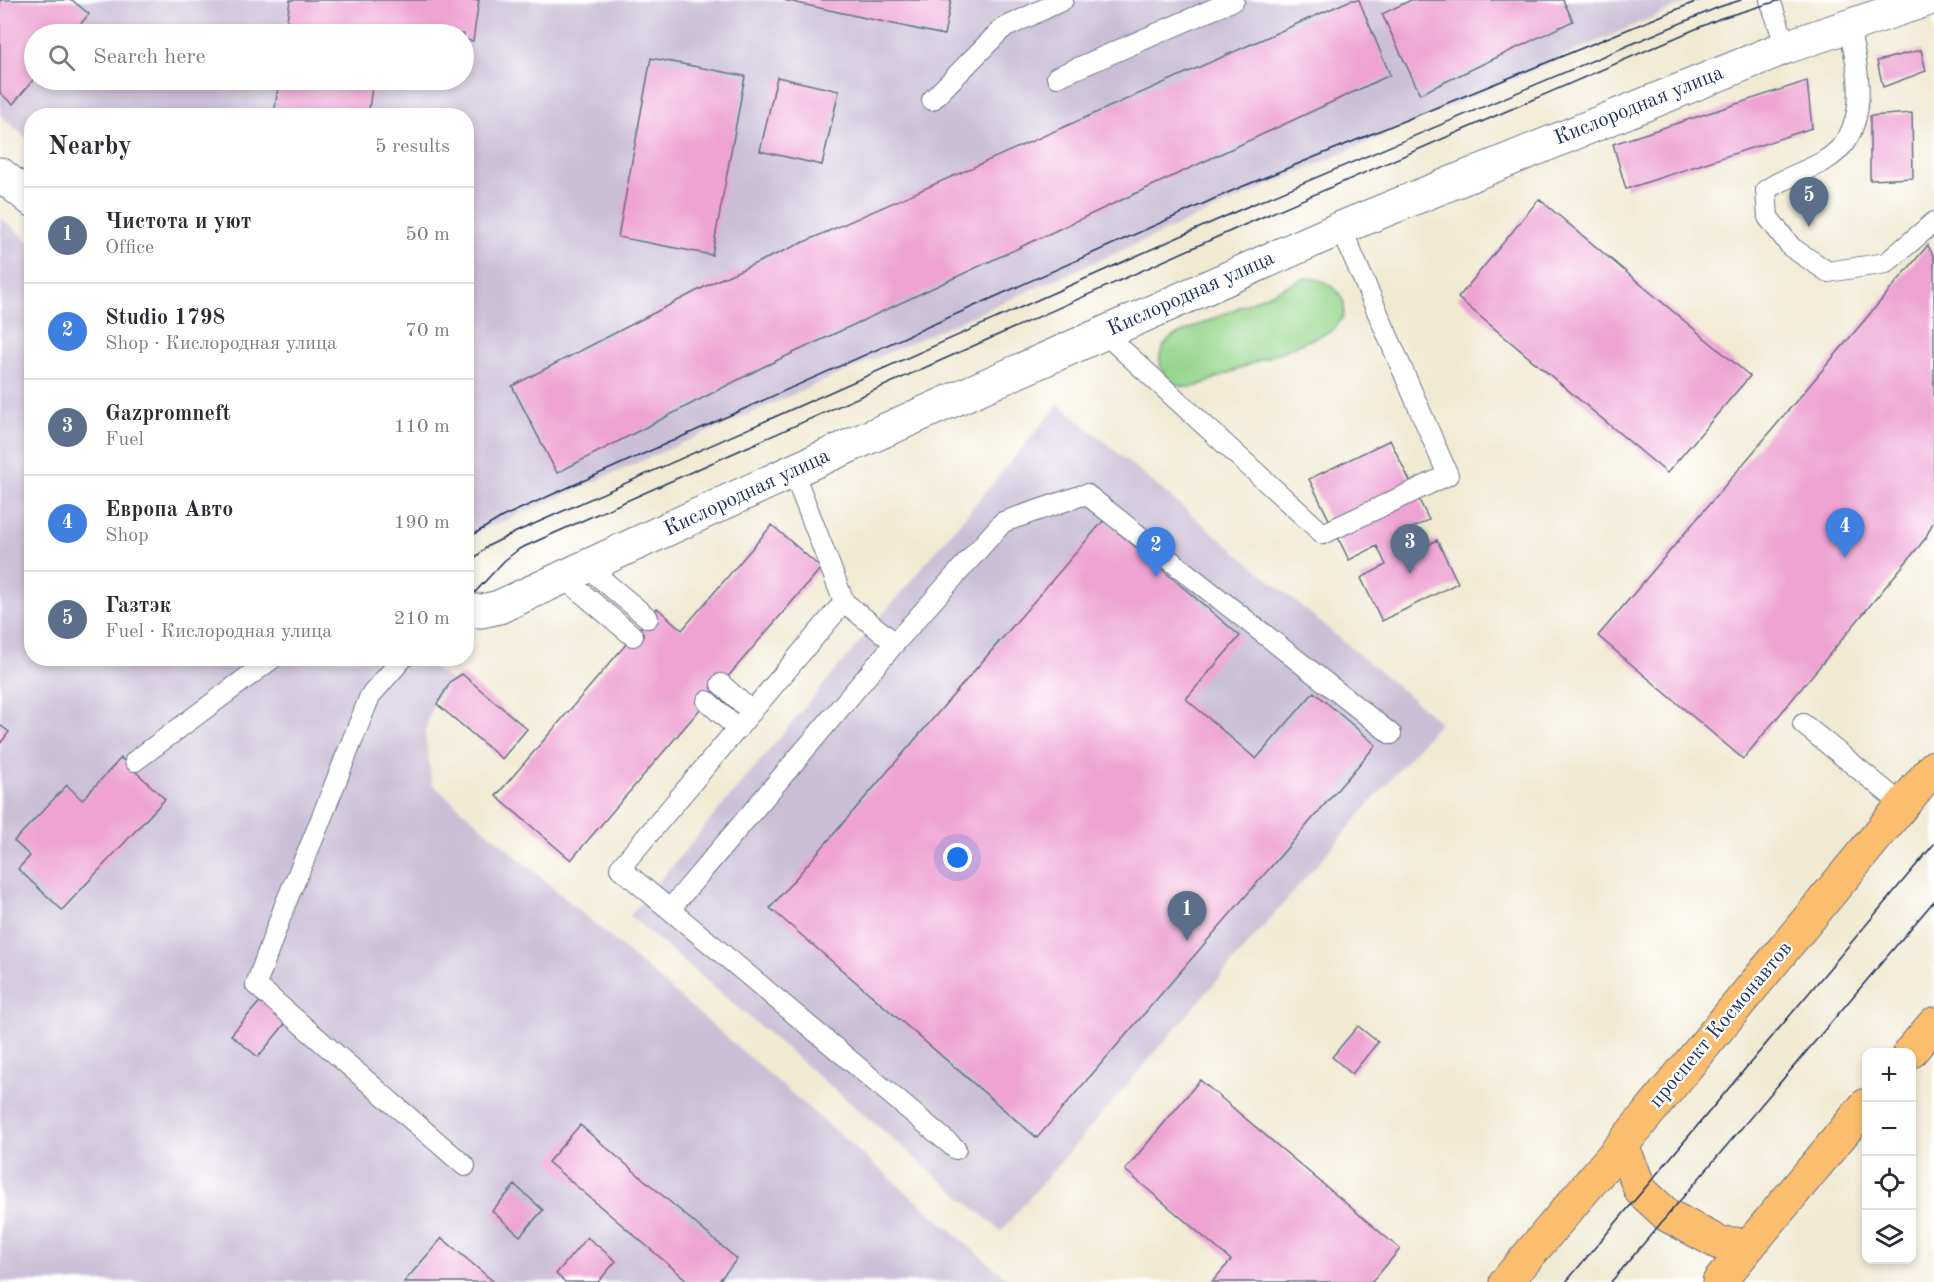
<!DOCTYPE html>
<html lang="en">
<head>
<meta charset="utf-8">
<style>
  :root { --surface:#fff; --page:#f2f2f3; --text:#2b2b33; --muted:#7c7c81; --line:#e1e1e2; --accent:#d1495b }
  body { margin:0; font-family:"Old Standard TT",serif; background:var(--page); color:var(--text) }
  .controls { position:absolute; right:18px; bottom:18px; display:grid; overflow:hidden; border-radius:12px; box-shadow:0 3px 9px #0003 }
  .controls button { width:54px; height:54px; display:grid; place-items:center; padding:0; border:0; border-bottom:2px solid var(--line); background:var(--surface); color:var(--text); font:30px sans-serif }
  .you { position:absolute; left:958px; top:858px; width:21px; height:21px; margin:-15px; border:4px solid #fff; border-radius:50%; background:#1a73e8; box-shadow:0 0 0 9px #1a73e833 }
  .badge { display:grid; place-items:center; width:39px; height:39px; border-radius:50%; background:var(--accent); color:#fff; font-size:20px; font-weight:700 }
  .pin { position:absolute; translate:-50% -50px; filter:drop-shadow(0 2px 3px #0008) }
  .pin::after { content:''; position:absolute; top:32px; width:21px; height:18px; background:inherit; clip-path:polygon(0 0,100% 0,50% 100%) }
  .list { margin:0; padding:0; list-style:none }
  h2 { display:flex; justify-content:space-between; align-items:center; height:78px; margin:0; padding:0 24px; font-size:26px }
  h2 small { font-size:20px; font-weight:400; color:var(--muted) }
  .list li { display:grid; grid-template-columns:39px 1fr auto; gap:18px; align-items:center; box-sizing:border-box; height:96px; padding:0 24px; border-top:2px solid var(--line) }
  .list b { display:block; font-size:22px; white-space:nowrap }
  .list p { margin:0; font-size:20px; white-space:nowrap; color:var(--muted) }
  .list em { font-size:20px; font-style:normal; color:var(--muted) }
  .icon { flex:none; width:33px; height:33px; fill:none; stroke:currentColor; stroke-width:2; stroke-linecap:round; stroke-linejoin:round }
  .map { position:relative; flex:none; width:1934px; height:1282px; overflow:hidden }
  .search { position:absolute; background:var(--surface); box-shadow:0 3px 9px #0003; left:24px; top:24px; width:450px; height:66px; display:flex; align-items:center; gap:15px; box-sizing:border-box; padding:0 21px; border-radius:33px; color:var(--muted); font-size:22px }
  .panel { position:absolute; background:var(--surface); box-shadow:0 3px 9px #0003; left:24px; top:108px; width:450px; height:558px; border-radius:24px }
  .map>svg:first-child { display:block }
  .industrial { fill:#cabfd6; fill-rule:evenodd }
  .green { fill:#97d68d; stroke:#598276; stroke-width:1.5 }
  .building { fill:#eea3d3 }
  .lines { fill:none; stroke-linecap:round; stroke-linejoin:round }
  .service-casing { stroke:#667087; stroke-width:22 }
  .minor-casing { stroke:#667087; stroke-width:35 }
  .primary-casing { stroke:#667087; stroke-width:35 }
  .service { stroke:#fff; stroke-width:20 }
  .minor { stroke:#fff; stroke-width:33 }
  .primary { stroke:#fabe6e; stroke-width:33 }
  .tram { stroke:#1b2f5e; stroke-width:1.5 }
  .labels { text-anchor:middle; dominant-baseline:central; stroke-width:4.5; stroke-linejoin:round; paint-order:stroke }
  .street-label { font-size:21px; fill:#1b2f5e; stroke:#fff }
</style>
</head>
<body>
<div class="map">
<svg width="1934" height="1282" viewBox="0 0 1934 1282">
  <rect width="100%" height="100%" fill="#fff"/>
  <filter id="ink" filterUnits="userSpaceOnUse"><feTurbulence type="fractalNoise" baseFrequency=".0167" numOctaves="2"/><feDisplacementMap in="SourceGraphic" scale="12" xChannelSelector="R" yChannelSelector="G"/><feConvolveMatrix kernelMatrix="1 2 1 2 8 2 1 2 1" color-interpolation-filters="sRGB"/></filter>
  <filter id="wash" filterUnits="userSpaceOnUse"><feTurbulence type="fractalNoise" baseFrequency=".008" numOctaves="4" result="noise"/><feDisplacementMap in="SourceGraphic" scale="24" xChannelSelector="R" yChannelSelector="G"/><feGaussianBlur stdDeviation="1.35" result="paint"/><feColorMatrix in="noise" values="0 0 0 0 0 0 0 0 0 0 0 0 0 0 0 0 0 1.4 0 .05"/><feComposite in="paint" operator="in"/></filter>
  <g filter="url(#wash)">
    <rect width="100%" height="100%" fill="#f1ead3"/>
    <!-- industrial -->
    <path class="industrial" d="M 0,0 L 1692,0 L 509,519 L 467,535 L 466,116 L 32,116 L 31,142 L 0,115 ZM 34,34 L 464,34 L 464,80 L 34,80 Z
      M 0,217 L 31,243 L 32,658 L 422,659 L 451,681 L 433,703 L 425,732 L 432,784 L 1011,1282 L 0,1282 Z
      M 1059,404 L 1440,722 L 1001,1231 L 630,916 Z"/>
    <!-- green -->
    <path class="green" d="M 1305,278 C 1338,278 1361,311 1329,332 L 1197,386 C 1165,393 1146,358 1172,337 Z"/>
    <g id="blocks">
      <!-- building -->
      <path class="building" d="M 0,0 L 72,0 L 89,14 L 72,34 L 34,34 L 34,79 L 13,104 L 0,93 Z
        M 290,0 L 479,0 L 473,41 L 464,40 L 464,34 L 428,34 L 381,28 L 380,34 L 285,34 Z
        M 783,0 L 951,0 L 944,35 Z
        M 1351,0 L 1359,0 L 1390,75 L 763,367 L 557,473 L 512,386 L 718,280 Z
        M 1411,0 L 1563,0 L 1573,21 L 1420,94 L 1382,14 Z
        M 1921,50 L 1926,71 L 1883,87 L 1877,61 Z
        M 651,58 L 745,76 L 712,255 L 618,237 Z
        M 777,77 L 839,91 L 822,165 L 760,151 Z
        M 279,80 L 373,80 L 368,116 L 274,116 Z
        M 1807,81 L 1812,128 L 1626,189 L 1613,144 Z
        M 1912,113 L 1913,178 L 1870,180 L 1870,116 Z
        M 1539,199 L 1750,376 L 1667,473 L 1458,298 Z
        M 1928,245 L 1934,258 L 1934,520 L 1925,539 L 1743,759 L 1598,636 Z
        M 466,276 L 473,295 L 466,298 Z
        M 1390,440 L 1429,520 L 1406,531 L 1416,551 L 1437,540 L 1458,583 L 1382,621 L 1361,578 L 1386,565 L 1377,546 L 1349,560 L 1309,479 Z
        M 1104,520 L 1240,636 L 1186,699 L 1256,759 L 1314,692 L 1376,745 L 1037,1138 L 770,908 Z
        M 772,525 L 821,568 L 571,860 L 496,796 L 657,608 L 682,630 Z
        M 462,674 L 527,729 L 502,759 L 437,704 L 451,681 Z
        M 0,725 L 9,732 L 0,744 Z
        M 121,758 L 165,799 L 62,910 L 18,869 L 30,856 L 14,841 L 67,785 L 82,800 Z
        M 263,998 L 289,1019 L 258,1057 L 231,1035 Z
        M 1358,1026 L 1378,1042 L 1352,1074 L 1332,1057 Z
        M 1200,1080 L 1400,1249 L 1372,1282 L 1212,1282 L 1231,1260 L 1125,1170 Z
        M 580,1125 L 737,1259 L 718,1282 L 689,1282 L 548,1162 Z
        M 515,1185 L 543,1210 L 520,1236 L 492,1211 Z
        M 587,1237 L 616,1261 L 598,1282 L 565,1282 L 556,1274 Z
        M 442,1238 L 494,1282 L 404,1282 Z"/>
    </g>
  </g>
  <g filter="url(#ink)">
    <use href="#blocks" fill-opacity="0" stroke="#667087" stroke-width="1.5"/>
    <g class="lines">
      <defs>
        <path id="service" d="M 1770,0 L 1786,47
          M 1848,26 C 1860,70 1872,133 1824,161 C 1806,172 1785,177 1766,190 L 1768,217 L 1791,247 L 1828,272 L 1886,263 L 1934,222
          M 1057,77 L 1234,0
          M 932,100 L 1002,29 L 1063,0
          M 1104,333 L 1323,534 L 1448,475 L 1341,228
          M 793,471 L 844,602 L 895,643
          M 587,567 L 648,618
          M 564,578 L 633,636
          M 844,602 L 620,868 L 956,1149
          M 403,658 L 370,696 L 313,839 L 286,902 L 256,985 L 465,1166
          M 721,684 L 752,712
          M 707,701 L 738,729
          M 1803,724 L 1903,805
          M 135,761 L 273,658
          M 670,909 L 895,643 L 1003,522 L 1086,494 L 1391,734"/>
        <path id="minor" d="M 0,174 L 32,200
          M 466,611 L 482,611 L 499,607 L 793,471 L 1341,228 L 1786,47 L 1926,0"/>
        <path id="primary" d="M 1910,1052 L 1934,1024
          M 1622,1145 L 1641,1191 L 1667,1215 L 1719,1243 L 1750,1245
          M 1506,1282 L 1622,1145 L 1934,767
          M 1719,1282 L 1866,1105"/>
      </defs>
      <!-- service casing -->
      <use href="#service" class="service-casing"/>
      <!-- minor casing -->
      <use href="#minor" class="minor-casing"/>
      <!-- primary casing -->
      <use href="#primary" class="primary-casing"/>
      <!-- service -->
      <use href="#service" class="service"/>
      <!-- minor -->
      <use href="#minor" class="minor"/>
      <!-- primary -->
      <use href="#primary" class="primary"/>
      <!-- tram -->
      <path class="tram" d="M 466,539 L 502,517 L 1234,190 L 1700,0
        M 466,566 L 488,546 L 516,532 L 1244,208 L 1719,7 L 1741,0
        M 466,602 L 504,561 L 519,549 L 1244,225 L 1721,18 L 1781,0
        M 422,659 L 423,658
        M 1566,1282 L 1934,844
        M 1611,1282 L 1934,901"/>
    </g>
  </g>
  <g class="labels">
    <!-- street labels -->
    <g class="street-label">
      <text transform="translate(1639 106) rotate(-22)">Кислородная улица</text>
      <text transform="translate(1191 294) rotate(-24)">Кислородная улица</text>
      <text transform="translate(747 493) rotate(-25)">Кислородная улица</text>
      <text transform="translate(1721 1025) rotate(-50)">проспект Космонавтов</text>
    </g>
  </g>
</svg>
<div class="controls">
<button>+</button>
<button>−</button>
<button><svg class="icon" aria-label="locate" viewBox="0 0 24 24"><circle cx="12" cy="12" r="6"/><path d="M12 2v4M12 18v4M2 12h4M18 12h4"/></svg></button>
<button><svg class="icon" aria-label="layers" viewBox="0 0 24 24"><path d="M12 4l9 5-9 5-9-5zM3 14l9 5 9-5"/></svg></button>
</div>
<div class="you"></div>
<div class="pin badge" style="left:1187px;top:941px;background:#5c6f8a">1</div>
<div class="pin badge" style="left:1156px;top:577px;background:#3f7fe0">2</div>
<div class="pin badge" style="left:1410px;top:574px;background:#5c6f8a">3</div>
<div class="pin badge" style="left:1845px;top:558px;background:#3f7fe0">4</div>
<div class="pin badge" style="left:1809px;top:227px;background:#5c6f8a">5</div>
<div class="search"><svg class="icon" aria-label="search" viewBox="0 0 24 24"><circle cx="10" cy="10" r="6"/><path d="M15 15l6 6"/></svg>Search here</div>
<section class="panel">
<h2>Nearby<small>5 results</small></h2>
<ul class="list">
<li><span class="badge" style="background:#5c6f8a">1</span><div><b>Чистота и уют</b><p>Office</p></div><em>50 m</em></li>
<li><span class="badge" style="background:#3f7fe0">2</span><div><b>Studio 1798</b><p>Shop · Кислородная улица</p></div><em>70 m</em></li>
<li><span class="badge" style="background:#5c6f8a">3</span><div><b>Gazpromneft</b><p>Fuel</p></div><em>110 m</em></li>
<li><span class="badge" style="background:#3f7fe0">4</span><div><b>Европа Авто</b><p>Shop</p></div><em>190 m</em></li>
<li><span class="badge" style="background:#5c6f8a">5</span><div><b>Газтэк</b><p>Fuel · Кислородная улица</p></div><em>210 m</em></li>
</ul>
</section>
</div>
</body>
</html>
